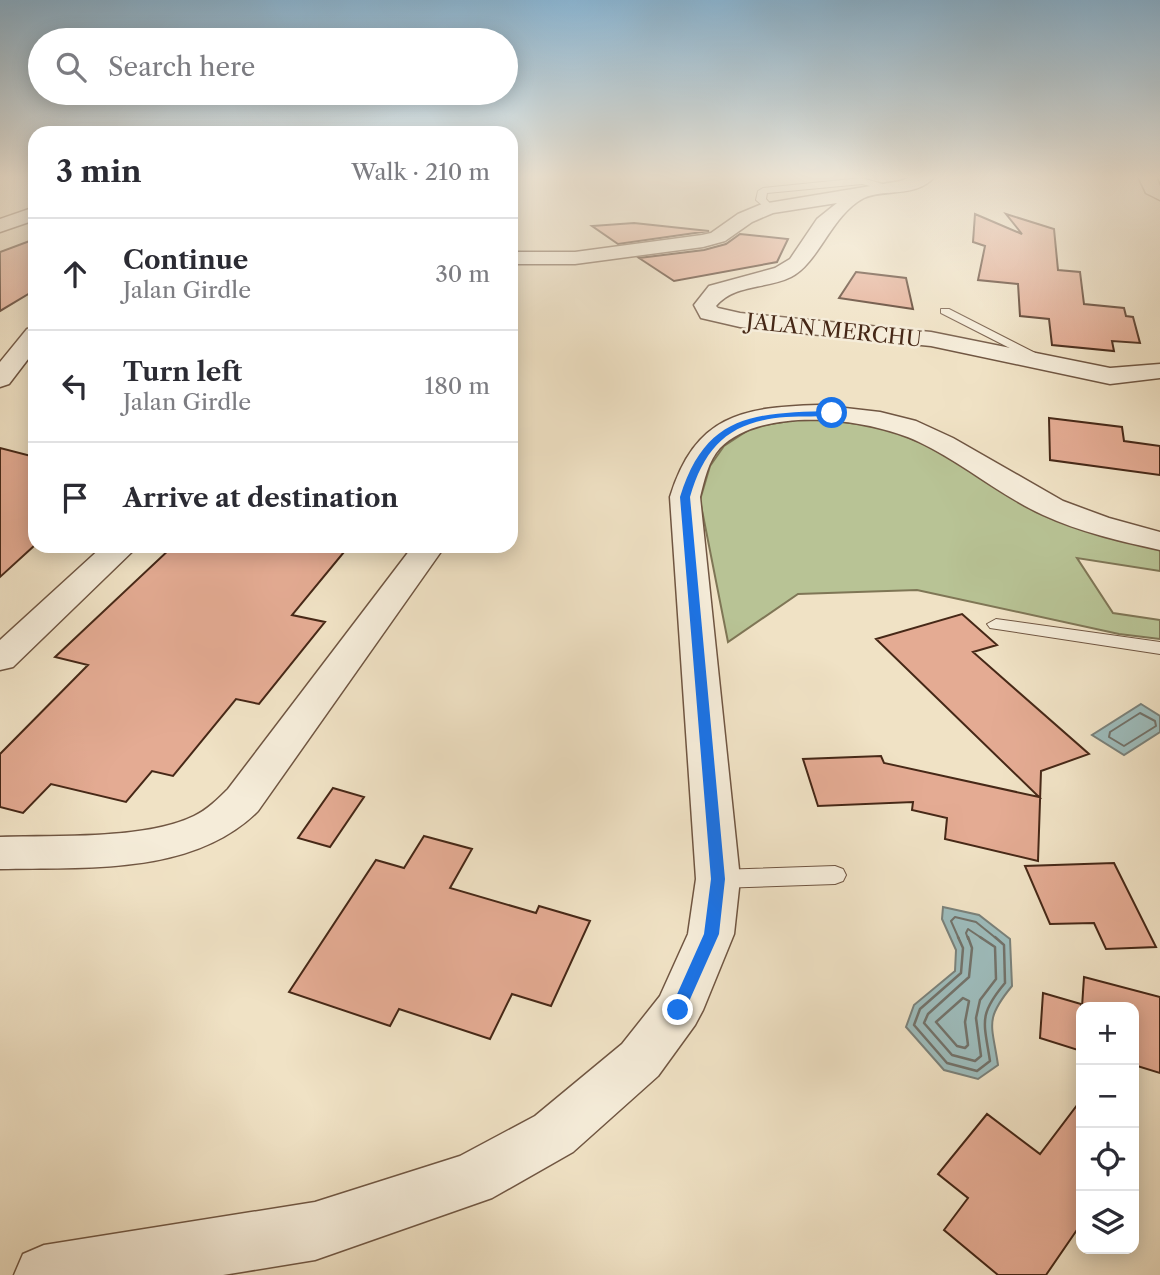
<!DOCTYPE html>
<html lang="en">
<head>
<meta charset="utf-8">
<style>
  :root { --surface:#fff; --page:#f7f7f7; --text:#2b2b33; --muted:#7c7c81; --line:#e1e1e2 }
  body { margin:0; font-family:"Libre Caslon Text",serif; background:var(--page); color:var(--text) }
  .controls { position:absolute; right:21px; bottom:21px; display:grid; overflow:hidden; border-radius:14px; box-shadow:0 4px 18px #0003 }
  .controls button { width:63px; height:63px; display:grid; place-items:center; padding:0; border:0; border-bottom:2px solid var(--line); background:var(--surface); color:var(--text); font:35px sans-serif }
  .stop { position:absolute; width:21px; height:21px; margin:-16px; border:5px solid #1a73e8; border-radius:50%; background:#fff }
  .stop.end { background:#1a73e8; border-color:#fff; box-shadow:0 2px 7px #0008 }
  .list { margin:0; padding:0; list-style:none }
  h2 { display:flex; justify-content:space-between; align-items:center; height:91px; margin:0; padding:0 28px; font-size:30px }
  h2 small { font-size:23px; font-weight:400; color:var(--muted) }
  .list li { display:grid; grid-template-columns:46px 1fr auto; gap:21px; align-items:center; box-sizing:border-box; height:112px; padding:0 28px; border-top:2px solid var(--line) }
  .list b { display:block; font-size:26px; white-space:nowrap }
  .list p { margin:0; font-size:23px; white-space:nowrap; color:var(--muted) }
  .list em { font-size:23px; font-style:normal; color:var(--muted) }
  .icon { flex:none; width:38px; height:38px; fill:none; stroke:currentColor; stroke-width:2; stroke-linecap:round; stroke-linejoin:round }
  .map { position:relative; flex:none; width:1160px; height:1275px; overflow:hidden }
  .search { position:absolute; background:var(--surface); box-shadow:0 4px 18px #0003; left:28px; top:28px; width:490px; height:77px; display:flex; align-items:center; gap:18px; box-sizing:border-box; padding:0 24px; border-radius:38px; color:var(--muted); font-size:26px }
  .panel { position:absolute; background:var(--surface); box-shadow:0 4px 18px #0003; left:28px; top:126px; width:490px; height:427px; border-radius:21px }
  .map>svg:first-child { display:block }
  .green { fill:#b8c395; stroke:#7f7656; stroke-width:2 }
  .water { fill:#9dbcbc; stroke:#7a817a; stroke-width:2 }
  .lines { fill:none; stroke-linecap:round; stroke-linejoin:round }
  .shore-far1 { stroke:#72726a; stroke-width:2 }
  .shore { stroke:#72726a; stroke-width:2.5 }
  .building { fill:#e4ab93; stroke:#462817; stroke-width:2 }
  .service-casing { stroke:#705642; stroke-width:2 }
  .minor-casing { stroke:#705642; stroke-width:3 }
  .tertiary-casing { stroke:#705642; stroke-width:3 }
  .service { fill:#f5ecd9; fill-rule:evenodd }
  .minor { fill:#f5ecd9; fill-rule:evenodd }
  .tertiary { fill:#f5ecd9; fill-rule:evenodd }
  .route { fill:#1a73e8 }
  .labels { text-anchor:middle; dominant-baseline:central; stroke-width:5; stroke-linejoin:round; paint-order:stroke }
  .far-street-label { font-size:21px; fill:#462817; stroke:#f5ecd9 }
</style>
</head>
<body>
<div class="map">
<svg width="1160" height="1275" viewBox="0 0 1160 1275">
  <rect width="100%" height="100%" fill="#f0e2c5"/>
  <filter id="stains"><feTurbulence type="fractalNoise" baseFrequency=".00286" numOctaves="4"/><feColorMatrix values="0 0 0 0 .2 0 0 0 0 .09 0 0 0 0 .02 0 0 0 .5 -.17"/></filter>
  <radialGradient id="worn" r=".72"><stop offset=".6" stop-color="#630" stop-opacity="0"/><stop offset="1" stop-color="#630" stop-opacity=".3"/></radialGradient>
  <!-- green -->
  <path class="green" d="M 807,418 L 885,427 L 1160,548 L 1160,571 L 1077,558 L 1113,613 L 1160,620 L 1160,639 L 1119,634 L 917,590 L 798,594 L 728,642 L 700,500 L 710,466 L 724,446 L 753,427 Z"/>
  <!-- water -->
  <path class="water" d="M 1141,704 L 1160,716 L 1160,732 L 1124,755 L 1092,735 Z
    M 943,907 L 979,915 L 1010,939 L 1012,986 C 984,1020 992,1024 998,1065 L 978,1079 L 944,1070 L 906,1027 L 914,1005 L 955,971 L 956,950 L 942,919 Z"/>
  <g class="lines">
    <!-- shore-far1 -->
    <path class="shore-far1" d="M 1140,713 L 1155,721 L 1156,726 L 1124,746 L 1109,737 L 1110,732 Z
      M 959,939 L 951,921 L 955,917 L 976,922 L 997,939
      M 968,939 L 966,933 L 968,929 L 983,939"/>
    <!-- shore -->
    <path class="shore" d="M 958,937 L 963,948 L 961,973 L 920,1009 L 914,1025 L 947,1063 L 977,1071 L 990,1061 C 984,1022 978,1015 1005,983 L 1004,945 L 995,937
      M 968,937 L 972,948 L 969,977 L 928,1014 L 924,1023 L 952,1055 L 975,1061 L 981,1056 L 976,1018 L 980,1000 L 996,979 L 995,947 L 980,937
      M 963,998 L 969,1001 L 965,1022 L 968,1045 L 965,1048 L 957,1046 L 936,1022 Z"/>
  </g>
  <!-- building -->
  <path class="building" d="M 975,214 L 1022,234 L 1006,214 L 1054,229 L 1058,270 L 1080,272 L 1084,304 L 1124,308 L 1126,316 L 1133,317 L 1140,343 L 1112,341 L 1114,351 L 1052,345 L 1049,319 L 1020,316 L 1018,284 L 978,280 L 985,246 L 973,242 Z
    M 634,223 L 709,231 L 618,244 L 592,226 Z
    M 740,234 L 788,239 L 777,262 L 674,281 L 639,258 L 704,250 L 726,244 Z
    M 35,239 L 35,290 L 0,311 L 0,252 Z
    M 856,272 L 906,278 L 913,309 L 839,298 Z
    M 1049,418 L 1122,427 L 1124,441 L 1160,446 L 1160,475 L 1050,460 Z
    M 0,448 L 35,457 L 35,545 L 0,577 Z
    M 173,546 L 204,551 L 209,546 L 349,546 L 292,615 L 325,622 L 259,704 L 236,699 L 173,776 L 152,771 L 126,802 L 51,784 L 23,813 L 0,807 L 0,754 L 88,665 L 55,657 Z
    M 962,614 L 997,645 L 973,652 L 1089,754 L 1041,771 L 1038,861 L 945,839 L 947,818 L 912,810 L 913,802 L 818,806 L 803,759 L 881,756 L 884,763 L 1039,797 L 876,639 Z
    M 333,788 L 364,797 L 330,847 L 298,838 Z
    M 424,836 L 472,849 L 450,888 L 536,913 L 539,906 L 590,921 L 551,1006 L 512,994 L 490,1039 L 399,1009 L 390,1026 L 289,992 L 376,860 L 404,868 Z
    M 1114,863 L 1156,947 L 1106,949 L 1094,923 L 1050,924 L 1025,866 Z
    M 1084,977 L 1160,997 L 1160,1073 L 1134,1065 L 1134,1007 L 1082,1007 Z
    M 1043,993 L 1081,1004 L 1081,1051 L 1040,1038 Z
    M 1081,1100 L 1081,1224 L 1046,1275 L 998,1275 L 944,1230 L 968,1198 L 938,1174 L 987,1114 L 1040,1154 Z"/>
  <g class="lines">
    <defs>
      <path id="service" d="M 862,178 L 900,189 L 895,192 L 862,184 L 767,193 L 766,199 L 774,208 L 769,211 L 756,200 L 758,191 L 763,188 Z
        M 941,309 L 949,309 L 1051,361 L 1041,364 L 941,313 Z
        M 996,619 L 1160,642 L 1160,654 L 990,628 L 987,624 Z
        M 835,866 L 843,869 L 846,875 L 843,881 L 835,884 L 718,888 L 710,885 L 707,879 L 710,873 L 718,870 Z"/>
      <path id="minor" d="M 912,176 L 935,176 C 916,199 884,188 864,198 C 831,215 819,263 791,277 C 767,289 734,284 716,306 L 718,308 L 740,313 L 931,332 L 1110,368 L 1160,364 L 1160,378 L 1110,384 L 931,346 L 740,327 L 701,318 L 694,305 L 709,286 L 775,268 L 790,259 L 817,219 L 837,203 L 773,213 L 752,222 L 725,241 L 703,247 L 575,264 L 511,264 L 511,252 L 575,252 L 702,235 L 711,233 L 738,214 L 762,204 L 901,181 Z
        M 1138,176 L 1156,176 L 1160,186 L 1160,200 L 1146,193 Z
        M 35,327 L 35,350 L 9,384 L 0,387 L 0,362 L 27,329 Z
        M 819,405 L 880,412 L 916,421 L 953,438 L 1063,501 L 1109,518 L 1160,532 L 1160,550 C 1120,541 1080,532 1043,515 C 999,495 962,462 919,442 C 869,418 763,405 720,448 C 708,461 704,481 700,497 L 740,879 L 734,934 L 703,1010 L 695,1025 L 658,1076 L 573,1152 L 492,1198 L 315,1260 L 223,1275 L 14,1275 L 23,1254 L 44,1245 L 315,1202 L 460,1156 L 535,1116 L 622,1044 L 660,996 L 688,934 L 696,879 L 670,497 C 695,416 741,407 819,405 Z
        M 103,546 L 138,546 L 13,667 L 0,670 L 0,640 Z
        M 413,546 L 445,546 L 258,811 C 193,876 85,867 0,869 L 0,837 C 56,835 144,840 194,816 C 207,810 218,799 228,789 Z"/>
      <path id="tertiary" d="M 35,207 L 35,220 L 0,232 L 0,219 Z"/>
    </defs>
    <!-- service casing -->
    <use href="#service" class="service-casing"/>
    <!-- minor casing -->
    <use href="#minor" class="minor-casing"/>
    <!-- tertiary casing -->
    <use href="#tertiary" class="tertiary-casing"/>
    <!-- service -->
    <use href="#service" class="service"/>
    <!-- minor -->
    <use href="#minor" class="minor"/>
    <!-- tertiary -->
    <use href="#tertiary" class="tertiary"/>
  </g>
  <!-- sky -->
  <linearGradient id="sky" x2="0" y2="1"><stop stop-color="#8ab7d6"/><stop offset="0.5" stop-color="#f8f2e5"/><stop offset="1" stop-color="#f8f2e5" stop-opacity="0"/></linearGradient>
  <rect width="1160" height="354" fill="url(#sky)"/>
  <!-- route -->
  <path class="route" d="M 832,411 L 836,415 C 819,417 803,416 786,417 C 731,421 705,445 690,497 L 725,879 L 719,934 L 683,1015 L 672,1015 L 670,1010 L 704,934 L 711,879 L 680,497 C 706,413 755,413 832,411 Z"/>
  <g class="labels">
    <!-- far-street labels -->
    <g class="far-street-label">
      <text transform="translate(834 330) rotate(6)">JALAN MERCHU</text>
    </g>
  </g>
  <rect width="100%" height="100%" filter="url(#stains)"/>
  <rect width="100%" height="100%" fill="url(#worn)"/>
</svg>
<div class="controls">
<button>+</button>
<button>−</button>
<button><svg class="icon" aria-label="locate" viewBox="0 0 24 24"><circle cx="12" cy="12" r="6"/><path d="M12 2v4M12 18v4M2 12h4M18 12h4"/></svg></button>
<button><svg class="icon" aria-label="layers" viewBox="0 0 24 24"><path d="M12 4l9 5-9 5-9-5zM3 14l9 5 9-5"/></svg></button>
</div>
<div class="stop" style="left:832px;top:413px"></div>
<div class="stop end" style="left:678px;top:1010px"></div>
<div class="search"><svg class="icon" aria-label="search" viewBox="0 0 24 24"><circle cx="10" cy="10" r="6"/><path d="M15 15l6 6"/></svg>Search here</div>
<section class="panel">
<h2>3 min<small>Walk · 210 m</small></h2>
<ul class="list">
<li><svg class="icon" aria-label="ahead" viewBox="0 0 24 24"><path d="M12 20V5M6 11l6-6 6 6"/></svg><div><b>Continue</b><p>Jalan Girdle</p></div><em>30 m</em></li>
<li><svg class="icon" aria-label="left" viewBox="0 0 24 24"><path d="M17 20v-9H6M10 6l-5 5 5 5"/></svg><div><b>Turn left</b><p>Jalan Girdle</p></div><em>180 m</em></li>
<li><svg class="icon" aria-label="arrive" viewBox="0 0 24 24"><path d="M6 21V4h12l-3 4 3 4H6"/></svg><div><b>Arrive at destination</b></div></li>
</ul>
</section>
</div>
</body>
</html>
